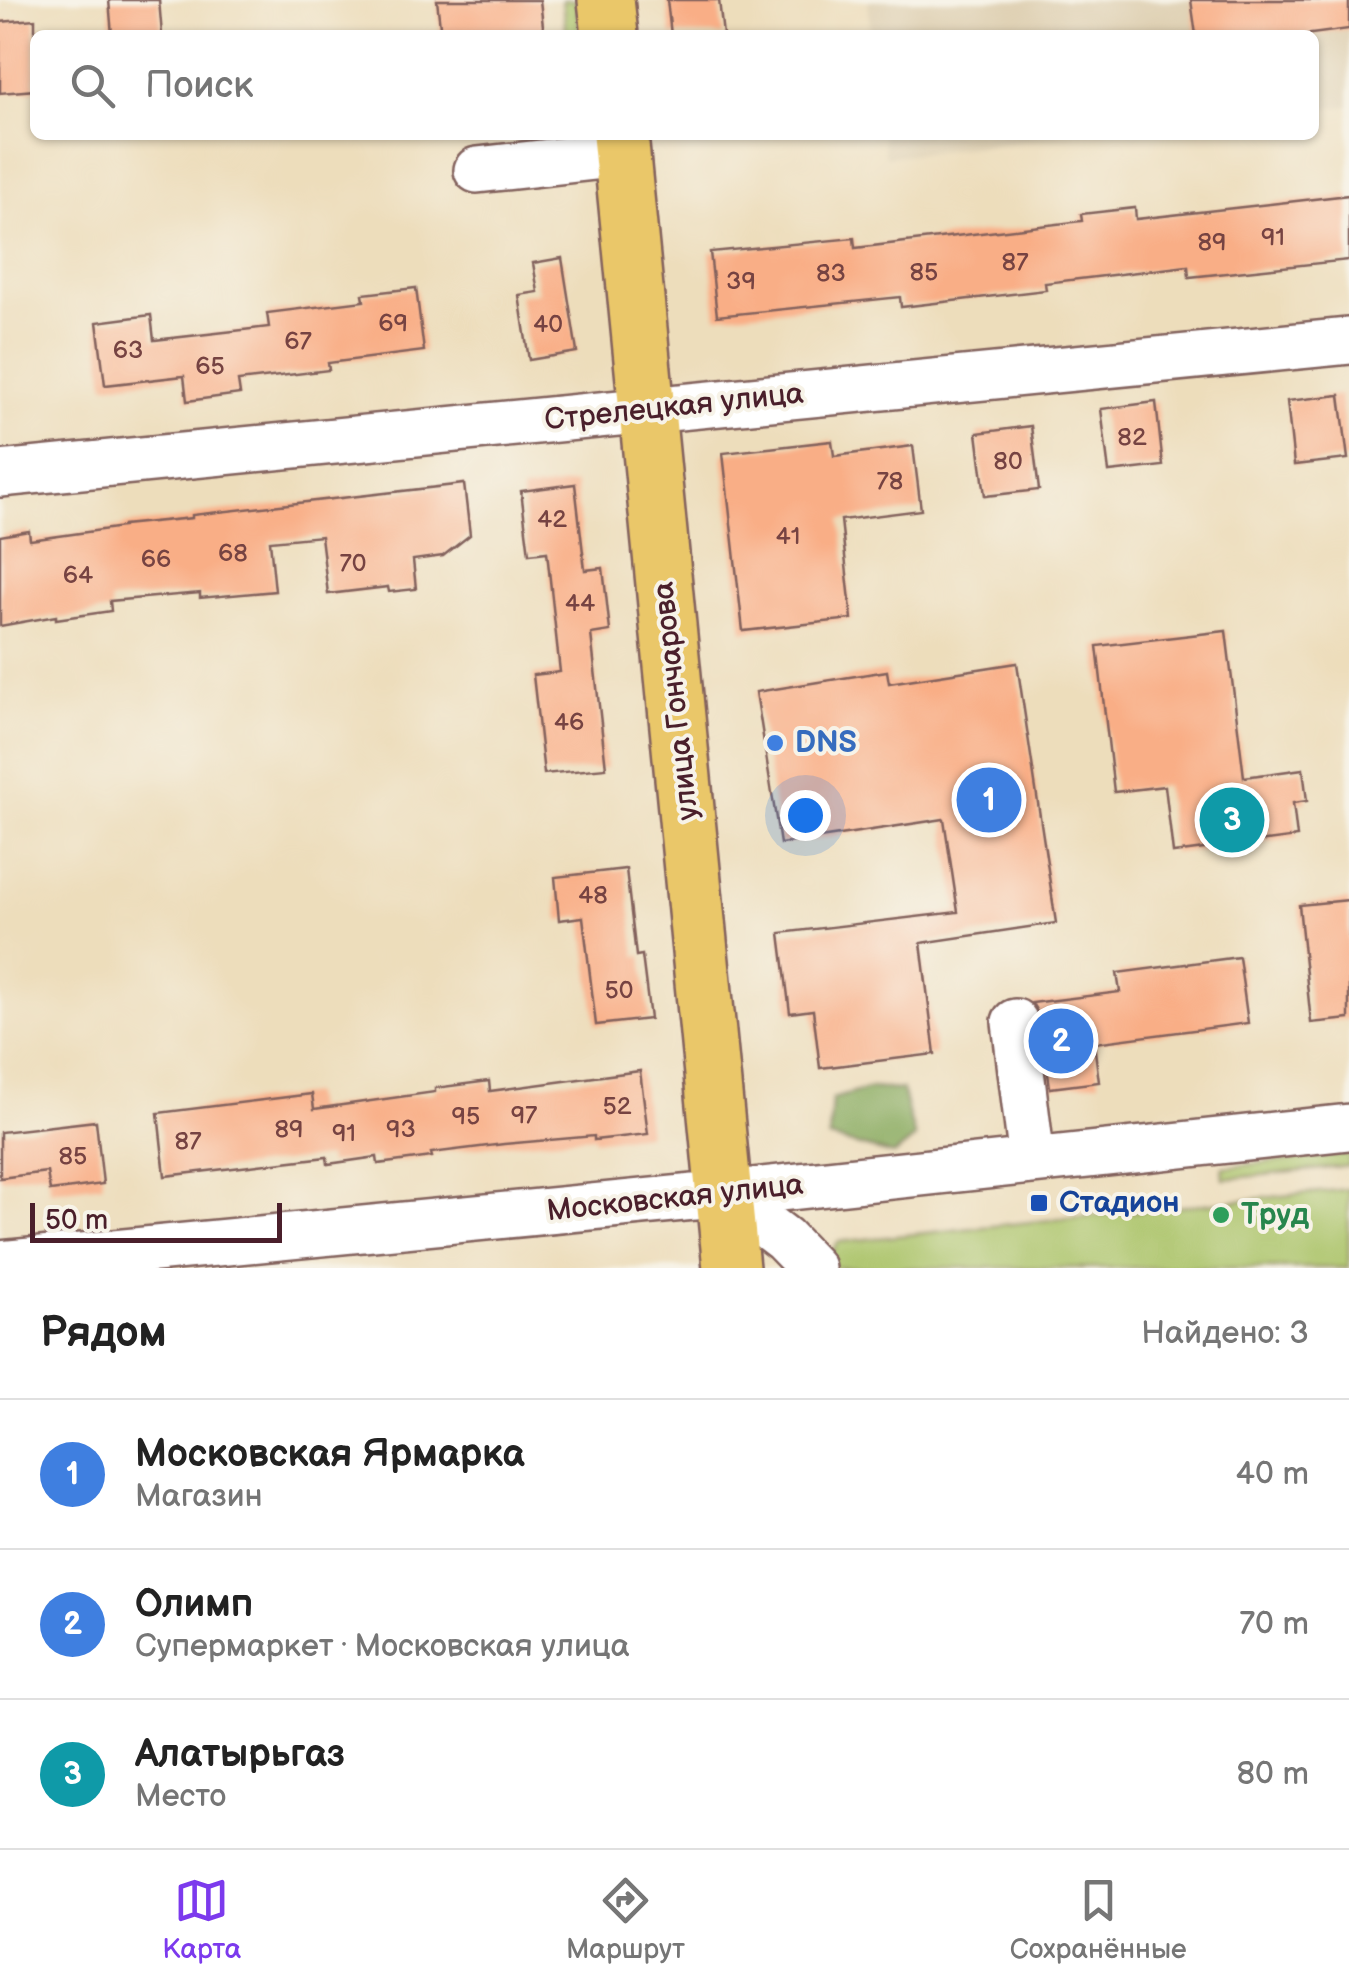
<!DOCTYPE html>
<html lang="ru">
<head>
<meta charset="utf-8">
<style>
  :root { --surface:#fff; --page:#f6f6f6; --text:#222; --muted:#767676; --line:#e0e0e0; --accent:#7c3aed }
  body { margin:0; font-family:"Balsamiq Sans",sans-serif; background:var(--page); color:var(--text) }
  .scale { position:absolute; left:30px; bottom:25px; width:252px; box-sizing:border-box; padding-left:10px; border:5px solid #4a1f2b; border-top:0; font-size:28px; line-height:35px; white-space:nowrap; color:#4a1f2b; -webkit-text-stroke:8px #f7f3e8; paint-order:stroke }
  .you { position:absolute; left:805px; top:815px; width:35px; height:35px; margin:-25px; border:8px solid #fff; border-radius:50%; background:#1a73e8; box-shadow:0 0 0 15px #1a73e833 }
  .badge { display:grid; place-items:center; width:65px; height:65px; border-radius:50%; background:var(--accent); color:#fff; font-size:32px; font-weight:700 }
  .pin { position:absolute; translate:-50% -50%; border:5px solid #fff; box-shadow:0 2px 10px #0006 }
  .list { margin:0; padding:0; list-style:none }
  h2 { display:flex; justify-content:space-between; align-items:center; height:130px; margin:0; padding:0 40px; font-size:42px }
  h2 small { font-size:32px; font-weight:400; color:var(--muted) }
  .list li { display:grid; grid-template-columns:65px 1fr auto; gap:30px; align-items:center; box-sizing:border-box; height:150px; padding:0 40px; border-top:2px solid var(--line) }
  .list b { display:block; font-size:38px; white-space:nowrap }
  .list p { margin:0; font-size:32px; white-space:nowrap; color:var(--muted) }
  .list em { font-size:32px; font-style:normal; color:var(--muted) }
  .icon { flex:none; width:55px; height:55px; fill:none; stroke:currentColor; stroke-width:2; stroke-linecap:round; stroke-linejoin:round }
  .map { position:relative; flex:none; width:1349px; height:1268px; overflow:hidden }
  .search { position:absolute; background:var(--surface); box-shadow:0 2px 8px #0004; left:30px; right:30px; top:30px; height:110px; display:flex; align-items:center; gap:25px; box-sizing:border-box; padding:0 35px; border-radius:15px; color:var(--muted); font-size:38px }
  .sheet { height:580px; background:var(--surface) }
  nav { display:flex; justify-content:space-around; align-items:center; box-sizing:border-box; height:140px; border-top:2px solid var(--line); background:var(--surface); font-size:28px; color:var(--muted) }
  nav a { display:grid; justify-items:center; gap:5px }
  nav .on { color:var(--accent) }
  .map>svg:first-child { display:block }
  .built { fill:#decfb1 }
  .green { fill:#acc46a; stroke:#7b724a; stroke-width:2.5 }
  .forest { fill:#89aa5e; stroke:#6a6444; stroke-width:2.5 }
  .building { fill:#f9ae86 }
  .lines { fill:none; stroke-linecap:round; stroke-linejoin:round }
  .minor-casing { stroke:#83625d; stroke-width:50 }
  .major-casing { stroke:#83625d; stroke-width:60 }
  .minor { stroke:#fff; stroke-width:45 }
  .major { stroke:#eac769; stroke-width:55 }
  .shop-dot { fill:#3f7fe0; stroke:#f7f3e8; stroke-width:4 }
  .transit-dot { fill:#1a4fb4; stroke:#f7f3e8; stroke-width:4 }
  .leisure-dot { fill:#2e9e5b; stroke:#f7f3e8; stroke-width:4 }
  .labels { text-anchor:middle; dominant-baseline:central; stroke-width:8; stroke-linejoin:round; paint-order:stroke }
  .number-label { font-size:25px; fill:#764342 }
  .street-label { font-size:30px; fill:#4a1f2b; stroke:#f7f3e8 }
  .shop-label { font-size:30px; font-weight:bold; fill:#366cbe; stroke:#f7f3e8; text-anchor:start }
  .transit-label { font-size:30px; font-weight:bold; fill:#164399; stroke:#f7f3e8; text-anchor:start }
  .leisure-label { font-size:30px; font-weight:bold; fill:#27864d; stroke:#f7f3e8; text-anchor:start }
</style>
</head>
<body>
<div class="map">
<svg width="1349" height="1268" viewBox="0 0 1349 1268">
  <rect width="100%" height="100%" fill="#f7f3e8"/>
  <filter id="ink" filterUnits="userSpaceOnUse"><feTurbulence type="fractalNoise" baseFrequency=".01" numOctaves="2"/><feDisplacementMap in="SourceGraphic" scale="20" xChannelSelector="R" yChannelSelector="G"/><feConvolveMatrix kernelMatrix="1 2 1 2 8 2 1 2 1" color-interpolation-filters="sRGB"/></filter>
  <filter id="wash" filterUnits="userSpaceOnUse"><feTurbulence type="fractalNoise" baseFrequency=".0048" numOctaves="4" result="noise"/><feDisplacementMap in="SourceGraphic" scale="40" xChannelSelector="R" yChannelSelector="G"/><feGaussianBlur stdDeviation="2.25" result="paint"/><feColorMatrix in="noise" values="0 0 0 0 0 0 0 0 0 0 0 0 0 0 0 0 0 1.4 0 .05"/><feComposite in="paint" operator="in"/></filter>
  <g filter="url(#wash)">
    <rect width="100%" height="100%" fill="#edddbb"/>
    <!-- built -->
    <path class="built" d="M 868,0 L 1349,0 L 1349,106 L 1314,110 L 1314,35 L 871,35 Z
      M 882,135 L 1083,135 L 885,157 Z"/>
    <!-- green -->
    <path class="green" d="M 562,0 L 576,0 L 580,35 L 566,35 Z
      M 1349,1154 L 1349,1166 L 1224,1179 L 1223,1167 Z
      M 1349,1189 L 1349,1268 L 822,1268 L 838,1242 Z"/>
    <!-- forest -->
    <path class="forest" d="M 871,1088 L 902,1090 L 915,1138 L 894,1155 L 829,1138 L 832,1099 Z"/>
    <g id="blocks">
      <!-- building -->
      <path class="building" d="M 109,0 L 159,0 L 162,35 L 112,35 Z
        M 437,0 L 540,0 L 544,35 L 441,35 Z
        M 667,0 L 719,0 L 723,35 L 671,35 Z
        M 1191,0 L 1349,0 L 1349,29 L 1304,35 L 1196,35 Z
        M 35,19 L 35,90 L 0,93 L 0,22 Z
        M 1349,195 L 1349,260 L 1189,277 L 1188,266 L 1045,283 L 1046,290 L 901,307 L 900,297 L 717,316 L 710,252 L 854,238 L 855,248 L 1082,221 L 1081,214 L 1135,208 L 1136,219 Z
        M 562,258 L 577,352 L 529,360 L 519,295 L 538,292 L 533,263 Z
        M 416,288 L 424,351 L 328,363 L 329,370 L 238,381 L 240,394 L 187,401 L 184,376 L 105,385 L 97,322 L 151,315 L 154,340 L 269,327 L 267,313 L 364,301 L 363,294 Z
        M 1340,395 L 1348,459 L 1294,465 L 1287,401 Z
        M 1156,402 L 1163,466 L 1109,472 L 1101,409 Z
        M 1031,426 L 1039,490 L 985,496 L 977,433 Z
        M 832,441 L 834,456 L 913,446 L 921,510 L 841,520 L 852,619 L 743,631 L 723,453 Z
        M 464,484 L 470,535 L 443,556 L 413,560 L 416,589 L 389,592 L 388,587 L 328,594 L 321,536 L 270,541 L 275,591 L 200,598 L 200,593 L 110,601 L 111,611 L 56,619 L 56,616 L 0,626 L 0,536 L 29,531 L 30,540 L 123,527 L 123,525 L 192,518 L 192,515 Z
        M 575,484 L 585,570 L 603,568 L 610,631 L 591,634 L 606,768 L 544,774 L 533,675 L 560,672 L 547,552 L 529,554 L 521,491 Z
        M 1226,631 L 1244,777 L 1303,769 L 1307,801 L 1293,803 L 1297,837 L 1173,853 L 1165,786 L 1114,792 L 1097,646 Z
        M 1017,663 L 1056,923 L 921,943 L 935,1054 L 820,1068 L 813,1010 L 790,1013 L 780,933 L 958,912 L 944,819 L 780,844 L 756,692 L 887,671 L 889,683 Z
        M 626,869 L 636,956 L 642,955 L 650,1019 L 596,1025 L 583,917 L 559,920 L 555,877 Z
        M 1349,900 L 1349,1019 L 1311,1023 L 1299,905 Z
        M 1239,957 L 1248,1023 L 1094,1043 L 1099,1082 L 1050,1088 L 1041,1019 L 1032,1003 L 1120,992 L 1117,973 Z
        M 640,1071 L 648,1134 L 594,1140 L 594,1136 L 504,1144 L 431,1153 L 432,1157 L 378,1164 L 377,1157 L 328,1164 L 327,1157 L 165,1176 L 158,1113 L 312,1094 L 314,1109 L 435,1092 L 435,1088 L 489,1081 L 490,1091 Z
        M 96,1121 L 103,1184 L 50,1191 L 47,1172 L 0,1178 L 0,1132 Z"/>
    </g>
  </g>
  <g filter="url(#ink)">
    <use href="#blocks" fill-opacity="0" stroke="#83625d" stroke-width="2.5"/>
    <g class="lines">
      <defs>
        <path id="minor" d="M 477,170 L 622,154
          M 0,474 L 1349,341
          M 1015,1022 L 1032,1161
          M 725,1194 L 784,1239 L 812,1268
          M 0,1264 L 725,1194 L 1349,1127"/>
        <path id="major" d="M 606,0 L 610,35
          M 620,135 L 731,1268"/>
      </defs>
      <!-- minor casing -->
      <use href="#minor" class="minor-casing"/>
      <!-- major casing -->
      <use href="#major" class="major-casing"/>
      <!-- minor -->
      <use href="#minor" class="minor"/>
      <!-- major -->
      <use href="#major" class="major"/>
    </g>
  </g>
  <!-- markers -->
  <circle class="shop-dot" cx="775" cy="743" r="10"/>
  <rect class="transit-dot" x="1029" y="1193" width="20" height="20" rx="5"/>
  <circle class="leisure-dot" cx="1221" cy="1215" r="10"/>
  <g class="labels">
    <!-- number labels -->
    <g class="number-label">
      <text x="1273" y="237">91</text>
      <text x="1212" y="242">89</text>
      <text x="1015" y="262">87</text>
      <text x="924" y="272">85</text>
      <text x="831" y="273">83</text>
      <text x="741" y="281">39</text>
      <text x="393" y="323">69</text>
      <text x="548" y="324">40</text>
      <text x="298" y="341">67</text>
      <text x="128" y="350">63</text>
      <text x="210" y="366">65</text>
      <text x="1132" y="437">82</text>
      <text x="1008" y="461">80</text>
      <text x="890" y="481">78</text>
      <text x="552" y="519">42</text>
      <text x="788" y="536">41</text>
      <text x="233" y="553">68</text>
      <text x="156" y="559">66</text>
      <text x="353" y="563">70</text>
      <text x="78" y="575">64</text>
      <text x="580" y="603">44</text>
      <text x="569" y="722">46</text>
      <text x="593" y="895">48</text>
      <text x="619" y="990">50</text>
      <text x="617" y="1106">52</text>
      <text x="524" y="1115">97</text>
      <text x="466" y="1116">95</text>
      <text x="289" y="1129">89</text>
      <text x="401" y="1129">93</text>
      <text x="344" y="1133">91</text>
      <text x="188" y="1141">87</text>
      <text x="73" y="1156">85</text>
    </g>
    <!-- street labels -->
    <g class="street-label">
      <text transform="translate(674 407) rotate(-6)">Стрелецкая улица</text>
      <text transform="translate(676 701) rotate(-96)">улица Гончарова</text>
      <text transform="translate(675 1198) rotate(-6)">Московская улица</text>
    </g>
    <!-- shop labels -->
    <g class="shop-label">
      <text x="795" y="743">DNS</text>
    </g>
    <!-- transit labels -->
    <g class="transit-label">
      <text x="1059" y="1203">Стадион</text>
    </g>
    <!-- leisure labels -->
    <g class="leisure-label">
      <text x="1241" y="1215">Труд</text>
    </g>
  </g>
</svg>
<div class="scale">50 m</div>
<div class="you"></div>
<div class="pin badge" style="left:989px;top:800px;background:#3f7fe0">1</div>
<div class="pin badge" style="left:1061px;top:1041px;background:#3f7fe0">2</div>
<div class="pin badge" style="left:1232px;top:820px;background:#0f9aa8">3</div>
<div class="search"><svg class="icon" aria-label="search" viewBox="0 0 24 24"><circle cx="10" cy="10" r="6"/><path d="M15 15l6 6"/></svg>Поиск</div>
</div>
<section class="sheet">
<h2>Рядом<small>Найдено: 3</small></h2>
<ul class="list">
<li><span class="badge" style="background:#3f7fe0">1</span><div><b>Московская Ярмарка</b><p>Магазин</p></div><em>40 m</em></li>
<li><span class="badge" style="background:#3f7fe0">2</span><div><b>Олимп</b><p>Супермаркет · Московская улица</p></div><em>70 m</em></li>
<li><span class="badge" style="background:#0f9aa8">3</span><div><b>Алатырьгаз</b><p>Место</p></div><em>80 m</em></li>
</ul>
</section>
<nav>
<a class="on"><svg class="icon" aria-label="map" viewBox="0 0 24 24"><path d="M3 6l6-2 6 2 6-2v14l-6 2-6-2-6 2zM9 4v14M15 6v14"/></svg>Карта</a>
<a><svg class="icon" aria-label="directions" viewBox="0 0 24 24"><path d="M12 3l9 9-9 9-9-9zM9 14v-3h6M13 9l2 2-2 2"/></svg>Маршрут</a>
<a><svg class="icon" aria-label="saved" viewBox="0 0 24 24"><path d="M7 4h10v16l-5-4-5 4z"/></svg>Сохранённые</a>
</nav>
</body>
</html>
